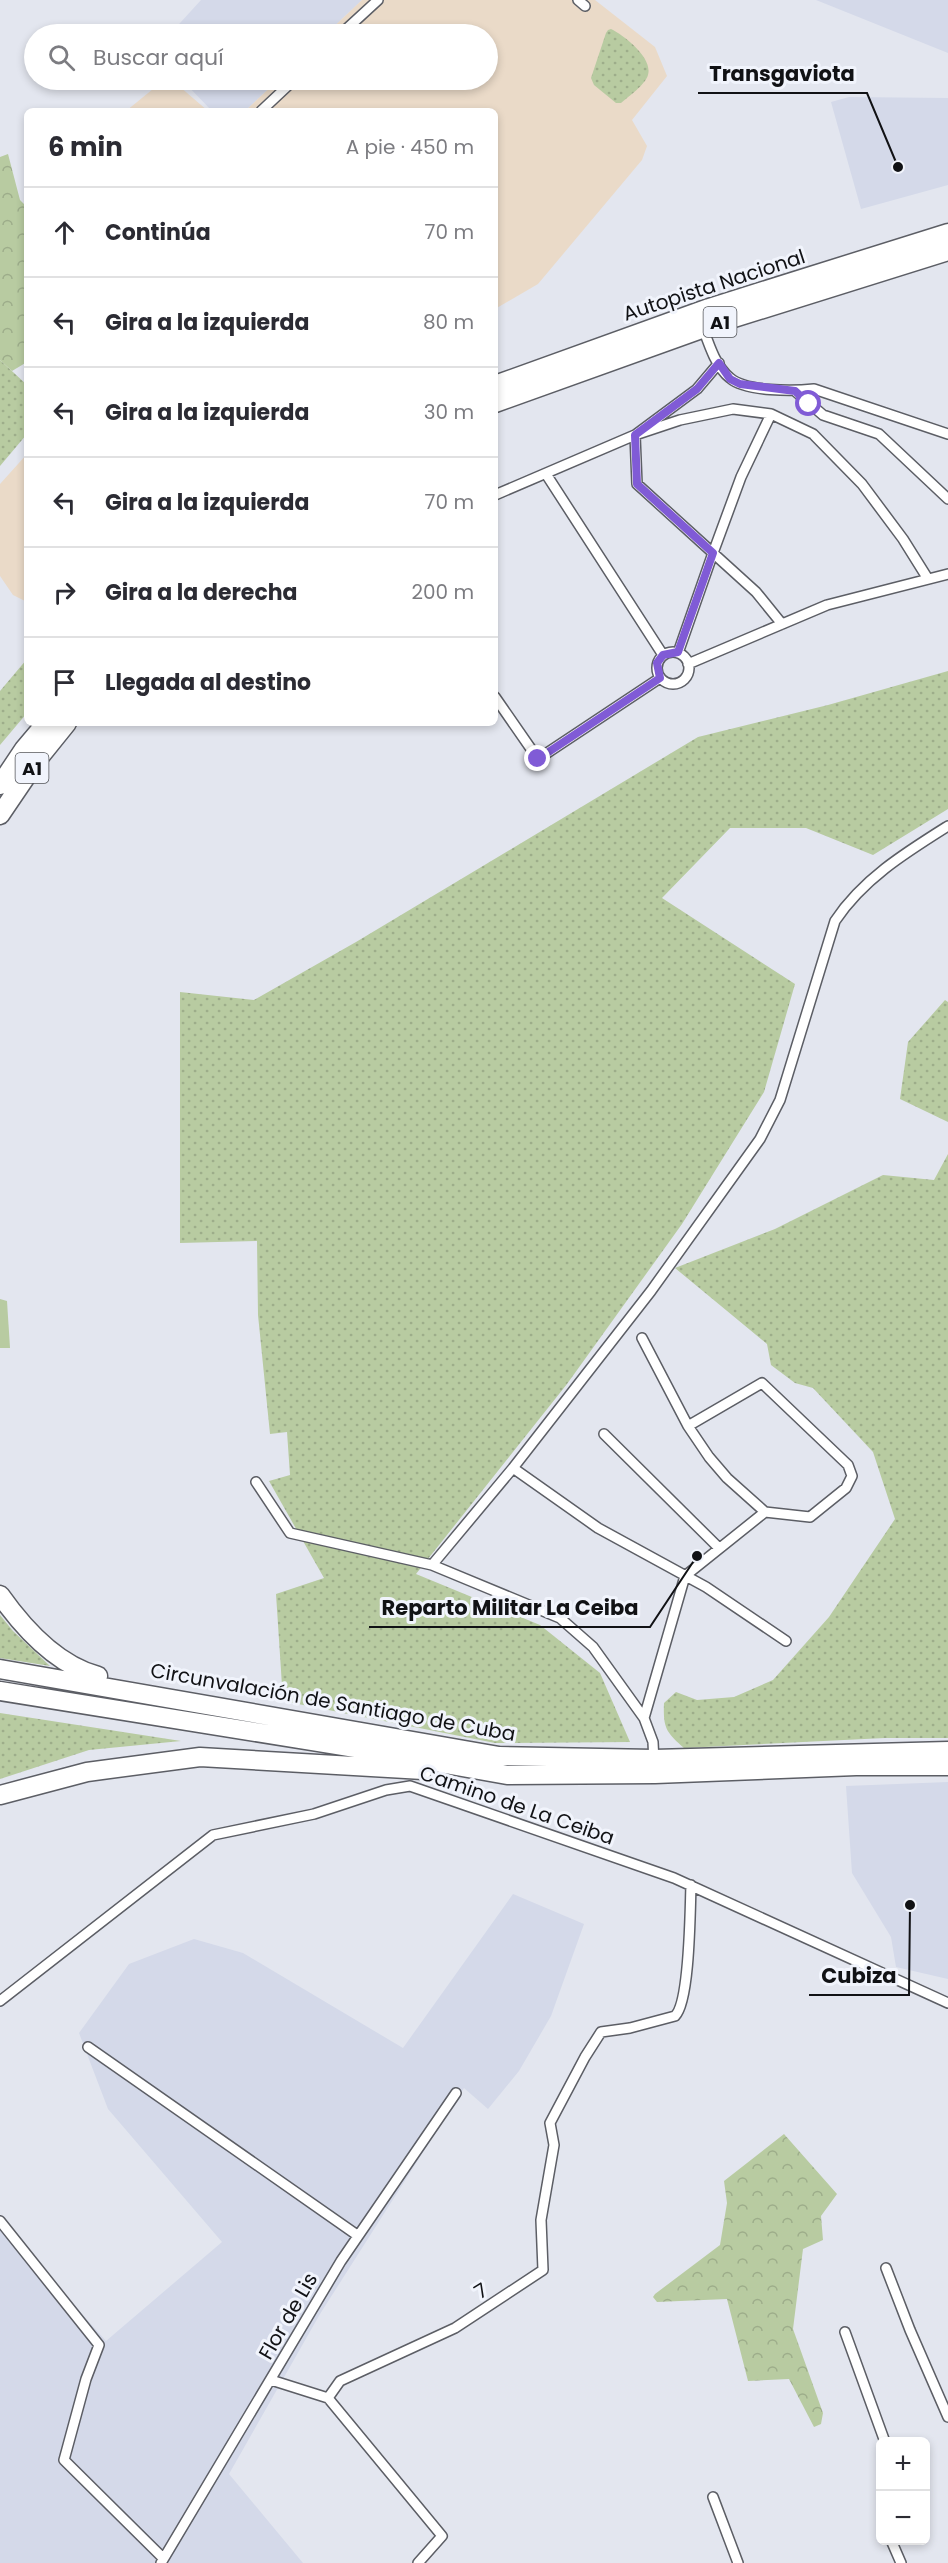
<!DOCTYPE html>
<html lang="es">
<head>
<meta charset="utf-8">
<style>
  :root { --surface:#fff; --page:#f2f2f3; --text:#2b2b33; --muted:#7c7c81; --line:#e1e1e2 }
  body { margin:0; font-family:Poppins,sans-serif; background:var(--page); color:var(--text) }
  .controls { position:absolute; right:18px; bottom:18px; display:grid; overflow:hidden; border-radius:9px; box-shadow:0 3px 9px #0003 }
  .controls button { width:54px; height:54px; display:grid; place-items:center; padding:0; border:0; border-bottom:2px solid var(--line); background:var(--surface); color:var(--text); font:30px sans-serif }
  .stop { position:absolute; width:18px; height:18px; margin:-14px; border:4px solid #805bd6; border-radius:50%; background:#fff }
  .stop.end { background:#805bd6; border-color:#fff; box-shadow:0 2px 6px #0008 }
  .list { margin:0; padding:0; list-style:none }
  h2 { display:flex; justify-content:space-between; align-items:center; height:78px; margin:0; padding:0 24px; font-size:26px }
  h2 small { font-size:20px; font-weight:400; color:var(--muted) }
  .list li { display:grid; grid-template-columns:39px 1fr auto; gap:18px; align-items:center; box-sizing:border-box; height:90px; padding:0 24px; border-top:2px solid var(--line) }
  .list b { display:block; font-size:22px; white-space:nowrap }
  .list em { font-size:20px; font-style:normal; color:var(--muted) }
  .icon { flex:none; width:33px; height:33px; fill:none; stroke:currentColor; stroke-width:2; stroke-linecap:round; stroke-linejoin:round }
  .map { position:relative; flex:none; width:948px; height:2563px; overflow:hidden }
  .search { position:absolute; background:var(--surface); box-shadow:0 3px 9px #0003; left:24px; top:24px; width:474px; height:66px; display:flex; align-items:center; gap:15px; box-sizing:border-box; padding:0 21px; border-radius:33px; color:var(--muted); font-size:22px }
  .panel { position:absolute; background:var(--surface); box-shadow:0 3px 9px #0003; left:24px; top:108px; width:474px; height:618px; border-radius:9px }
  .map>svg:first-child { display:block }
  .built { fill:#d4d9e9 }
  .education { fill:#eadac8 }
  .grass { fill:url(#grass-dots) }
  .forest { fill:url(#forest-crowns) }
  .garden { fill:#b8cba1 }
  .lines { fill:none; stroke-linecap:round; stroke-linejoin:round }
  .street-casing { stroke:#5c5e65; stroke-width:12 }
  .highway-casing { stroke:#5c5e65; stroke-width:21 }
  .street { stroke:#fff; stroke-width:9 }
  .highway { stroke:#fff; stroke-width:18 }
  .route { stroke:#805bd6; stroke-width:8 }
  .labels { text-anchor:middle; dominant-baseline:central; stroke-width:6; stroke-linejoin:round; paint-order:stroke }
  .shield { fill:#f1f4fc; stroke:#54565a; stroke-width:1.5 }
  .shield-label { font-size:18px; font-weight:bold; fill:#111215 }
  .street-label { font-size:20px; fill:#111215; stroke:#f1f4fc }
  .leader { fill:none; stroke:#111215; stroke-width:2 }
  .callout-dot { fill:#111215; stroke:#f1f4fc; stroke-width:2 }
  .callout-label { font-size:21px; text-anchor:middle; font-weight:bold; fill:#111215; stroke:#f1f4fc; stroke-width:6; stroke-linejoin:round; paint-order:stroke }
</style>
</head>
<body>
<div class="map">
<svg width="948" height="2563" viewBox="0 0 948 2563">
  <defs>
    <pattern id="grass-dots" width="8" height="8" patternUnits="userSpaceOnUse" patternTransform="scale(1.5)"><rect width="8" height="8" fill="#b8cba1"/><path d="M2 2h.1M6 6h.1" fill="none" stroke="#9dad8a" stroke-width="1.8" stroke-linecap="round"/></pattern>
    <pattern id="forest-crowns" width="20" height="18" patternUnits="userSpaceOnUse" patternTransform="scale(1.5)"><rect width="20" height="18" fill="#b8cba1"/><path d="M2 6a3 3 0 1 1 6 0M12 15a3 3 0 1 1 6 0" fill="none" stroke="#9dad8a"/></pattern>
  </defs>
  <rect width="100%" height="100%" fill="#e3e6ef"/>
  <!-- built -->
  <path class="built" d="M 201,0 L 362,0 L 326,34 L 170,34 Z
    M 816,0 L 948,0 L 948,53 Z
    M 182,80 L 278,80 L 245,111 L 212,111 Z
    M 849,97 L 948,98 L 948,185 L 861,209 L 831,102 Z
    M 948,1782 L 948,1979 L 896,1967 L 891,1937 L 852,1873 L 846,1786 Z
    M 513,1894 L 584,1924 L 551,2016 L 519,2071 L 488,2109 L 464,2088 L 320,2314 L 229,2474 L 303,2563 L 0,2563 L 0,2222 L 106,2341 L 222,2242 L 108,2109 L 79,2033 L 129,1964 L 194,1939 L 243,1953 L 403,2048 Z"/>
  <!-- education -->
  <path class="education" d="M 362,0 L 595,0 L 655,47 L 667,76 L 632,120 L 647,146 L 642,160 L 538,284 L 495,309 L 495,111 L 245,111 L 278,80 L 488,80 L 488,34 L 326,34 Z
    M 164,80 L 172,80 L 208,111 L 126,111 Z
    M 27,454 L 27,602 L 13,595 L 0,576 L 0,484 Z"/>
  <!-- grass -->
  <path class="grass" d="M 611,29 C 625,36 653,58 648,75 C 645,85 629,96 621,103 L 616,103 L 594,85 L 591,78 L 606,33 L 608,30 Z
    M 0,360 L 27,385 L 27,434 L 0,466 Z
    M 27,659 L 27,713 L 0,745 L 0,691 Z
    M 948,671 L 948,809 L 873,855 L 806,828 L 730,828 L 662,898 L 795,984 L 764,1092 L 682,1224 L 567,1384 L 416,1574 L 540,1625 L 600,1673 L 630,1742 L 495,1743 L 283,1701 L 276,1594 L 324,1578 L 269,1481 L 290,1475 L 287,1432 L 270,1434 L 258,1315 L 257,1241 L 180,1243 L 180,992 L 254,1000 L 356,942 L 698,737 L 828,705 Z
    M 945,1000 L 948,1002 L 948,1122 L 900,1099 L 908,1042 Z
    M 948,1154 L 948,1738 L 885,1738 L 684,1748 C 666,1732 663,1728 664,1703 L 676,1692 L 697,1700 L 734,1697 L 773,1680 L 829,1617 L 895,1519 L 873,1452 L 813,1388 L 795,1383 L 771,1365 L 767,1344 L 675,1268 L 775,1229 L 883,1175 L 934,1180 Z
    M 0,1615 L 13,1631 L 50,1666 L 0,1658 Z
    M 0,1713 L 181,1741 L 89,1750 L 0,1779 Z"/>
  <!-- forest -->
  <path class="forest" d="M 8,154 L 20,200 L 27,207 L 27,362 L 12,371 L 0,360 L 0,157 Z
    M 784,2134 L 837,2194 L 821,2216 L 823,2240 L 803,2249 L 793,2329 L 823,2413 L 821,2424 L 814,2427 L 789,2379 L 748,2381 L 727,2299 L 657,2302 L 653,2297 L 655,2294 L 720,2245 L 727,2203 L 724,2181 Z"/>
  <!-- garden -->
  <path class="garden" d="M 0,1299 L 7,1301 L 10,1348 L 0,1348 Z"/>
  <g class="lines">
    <defs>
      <path id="street" d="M 578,0 L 585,6
        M 341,34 L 378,0
        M 261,111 L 294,80
        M 703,328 C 709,345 716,367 730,378 C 746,392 794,391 814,389 L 948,434
        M 719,363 L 697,389 L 635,435 L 637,484 L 713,553 L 741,477 L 771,414
        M 795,391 L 823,415 L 879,434 L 948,499
        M 546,474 L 663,655
        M 495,495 L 635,435 L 680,420 L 733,409 L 771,414 L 813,434 L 862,484 L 903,539 L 928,579
        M657 668a16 16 0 1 1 32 0a16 16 0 1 1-32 0Z
        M 678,653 L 713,553 L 756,592 L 782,624
        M 688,664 L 827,605 L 948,574
        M 495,697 L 538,759 L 660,678
        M 642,1338 L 688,1426 L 709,1457 L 727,1478 L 765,1512 L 810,1517 L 846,1488 L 852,1476 L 848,1465 L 762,1383 L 688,1426
        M 604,1434 L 719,1548
        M 513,1468 L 598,1528 L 706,1587 L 786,1641
        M 256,1482 L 290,1533 L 432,1565 L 560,1618 L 593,1647 L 644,1718 L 653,1742 L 654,1762
        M 432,1565 L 513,1468 L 651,1291 L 760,1139 L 780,1100 L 835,921 C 863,879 905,853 948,826
        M 644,1718 L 685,1576 L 765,1512
        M 0,2001 L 213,1835 L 314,1814 L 386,1790 L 410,1786 L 674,1878 L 948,2003
        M 88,2047 L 357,2235
        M 0,2221 L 99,2345 L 86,2379 L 64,2460 L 163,2558
        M 886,2268 L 910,2330 L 948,2417
        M 845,2332 L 885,2442
        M 271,2380 L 328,2398 L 442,2536 L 418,2563
        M 328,2398 L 340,2381 L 455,2328 L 543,2270 L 541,2220 L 554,2145 L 550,2123 L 585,2057 L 601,2032 L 630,2028 L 675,2016 C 690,2002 690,1910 691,1885
        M 713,2497 L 738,2563
        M 891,2540 L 901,2563
        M 161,2563 L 341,2261 L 456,2093"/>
      <path id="highway" d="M 495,385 L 709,308 L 948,233
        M 495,403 L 718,323 L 948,251
        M 0,785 L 24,749 L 46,723
        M 0,815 L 38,759 L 67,723
        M 0,1595 C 24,1629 57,1665 98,1676
        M 0,1669 L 499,1756 L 654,1759 L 948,1751
        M 0,1691 L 374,1751 L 507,1775 L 655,1774 L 856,1766 L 948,1766
        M 0,1795 L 87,1772 L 200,1757 L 423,1770"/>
    </defs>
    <!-- street casing -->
    <use href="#street" class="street-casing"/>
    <!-- highway casing -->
    <use href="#highway" class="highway-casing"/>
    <!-- street -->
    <use href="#street" class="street"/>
    <!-- highway -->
    <use href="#highway" class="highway"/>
  </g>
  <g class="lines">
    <!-- route -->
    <path class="route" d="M 538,759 L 660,678 L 657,663 L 663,655 L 678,652 L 713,553 L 637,484 L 635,435 L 697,389 L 719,363 L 730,379 L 740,384 L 795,391 L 809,404"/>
  </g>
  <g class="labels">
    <!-- shield labels -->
    <g class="shield">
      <rect x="703.5" y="307" width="33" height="30" rx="4.5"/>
      <rect x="15.5" y="753" width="33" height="30" rx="4.5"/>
    </g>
    <g class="shield-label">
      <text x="720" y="322">A1</text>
      <text x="32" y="768">A1</text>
    </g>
    <!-- street labels -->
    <g class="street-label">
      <text transform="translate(714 285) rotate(-18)">Autopista Nacional</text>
      <text transform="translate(333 1702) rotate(10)">Circunvalación de Santiago de Cuba</text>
      <text transform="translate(517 1805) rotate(19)">Camino de La Ceiba</text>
      <text transform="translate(481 2291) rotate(-32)">7</text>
      <text transform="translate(288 2316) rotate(-60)">Flor de Lis</text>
    </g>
  </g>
  <!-- callouts -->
  <path class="leader" d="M898 167L867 93H698M697 1556L650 1627H369M910 1905L909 1995H809"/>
  <g class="callout-dot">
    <circle cx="898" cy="167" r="6"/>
    <circle cx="697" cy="1556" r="6"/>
    <circle cx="910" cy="1905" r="6"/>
  </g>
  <g class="callout-label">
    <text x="782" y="81">Transgaviota</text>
    <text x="510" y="1615">Reparto Militar La Ceiba</text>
    <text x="859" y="1983">Cubiza</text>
  </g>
</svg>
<div class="controls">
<button>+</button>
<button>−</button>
</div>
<div class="stop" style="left:809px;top:404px"></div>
<div class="stop end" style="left:538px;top:759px"></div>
<div class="search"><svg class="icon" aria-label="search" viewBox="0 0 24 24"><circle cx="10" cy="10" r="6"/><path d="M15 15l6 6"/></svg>Buscar aquí</div>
<section class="panel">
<h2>6 min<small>A pie · 450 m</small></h2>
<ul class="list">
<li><svg class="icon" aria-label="ahead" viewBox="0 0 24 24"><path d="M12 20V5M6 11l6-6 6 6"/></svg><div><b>Continúa</b></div><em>70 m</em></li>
<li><svg class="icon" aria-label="left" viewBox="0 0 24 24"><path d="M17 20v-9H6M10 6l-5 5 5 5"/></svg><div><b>Gira a la izquierda</b></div><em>80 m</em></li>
<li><svg class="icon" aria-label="left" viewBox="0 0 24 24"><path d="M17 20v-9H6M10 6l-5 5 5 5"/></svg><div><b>Gira a la izquierda</b></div><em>30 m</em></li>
<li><svg class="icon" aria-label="left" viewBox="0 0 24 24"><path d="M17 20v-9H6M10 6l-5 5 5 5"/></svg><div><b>Gira a la izquierda</b></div><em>70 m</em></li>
<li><svg class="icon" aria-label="right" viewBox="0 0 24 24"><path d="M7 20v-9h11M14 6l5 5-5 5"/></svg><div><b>Gira a la derecha</b></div><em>200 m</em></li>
<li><svg class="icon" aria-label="arrive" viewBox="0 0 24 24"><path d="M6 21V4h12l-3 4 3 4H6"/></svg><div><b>Llegada al destino</b></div></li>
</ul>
</section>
</div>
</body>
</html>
